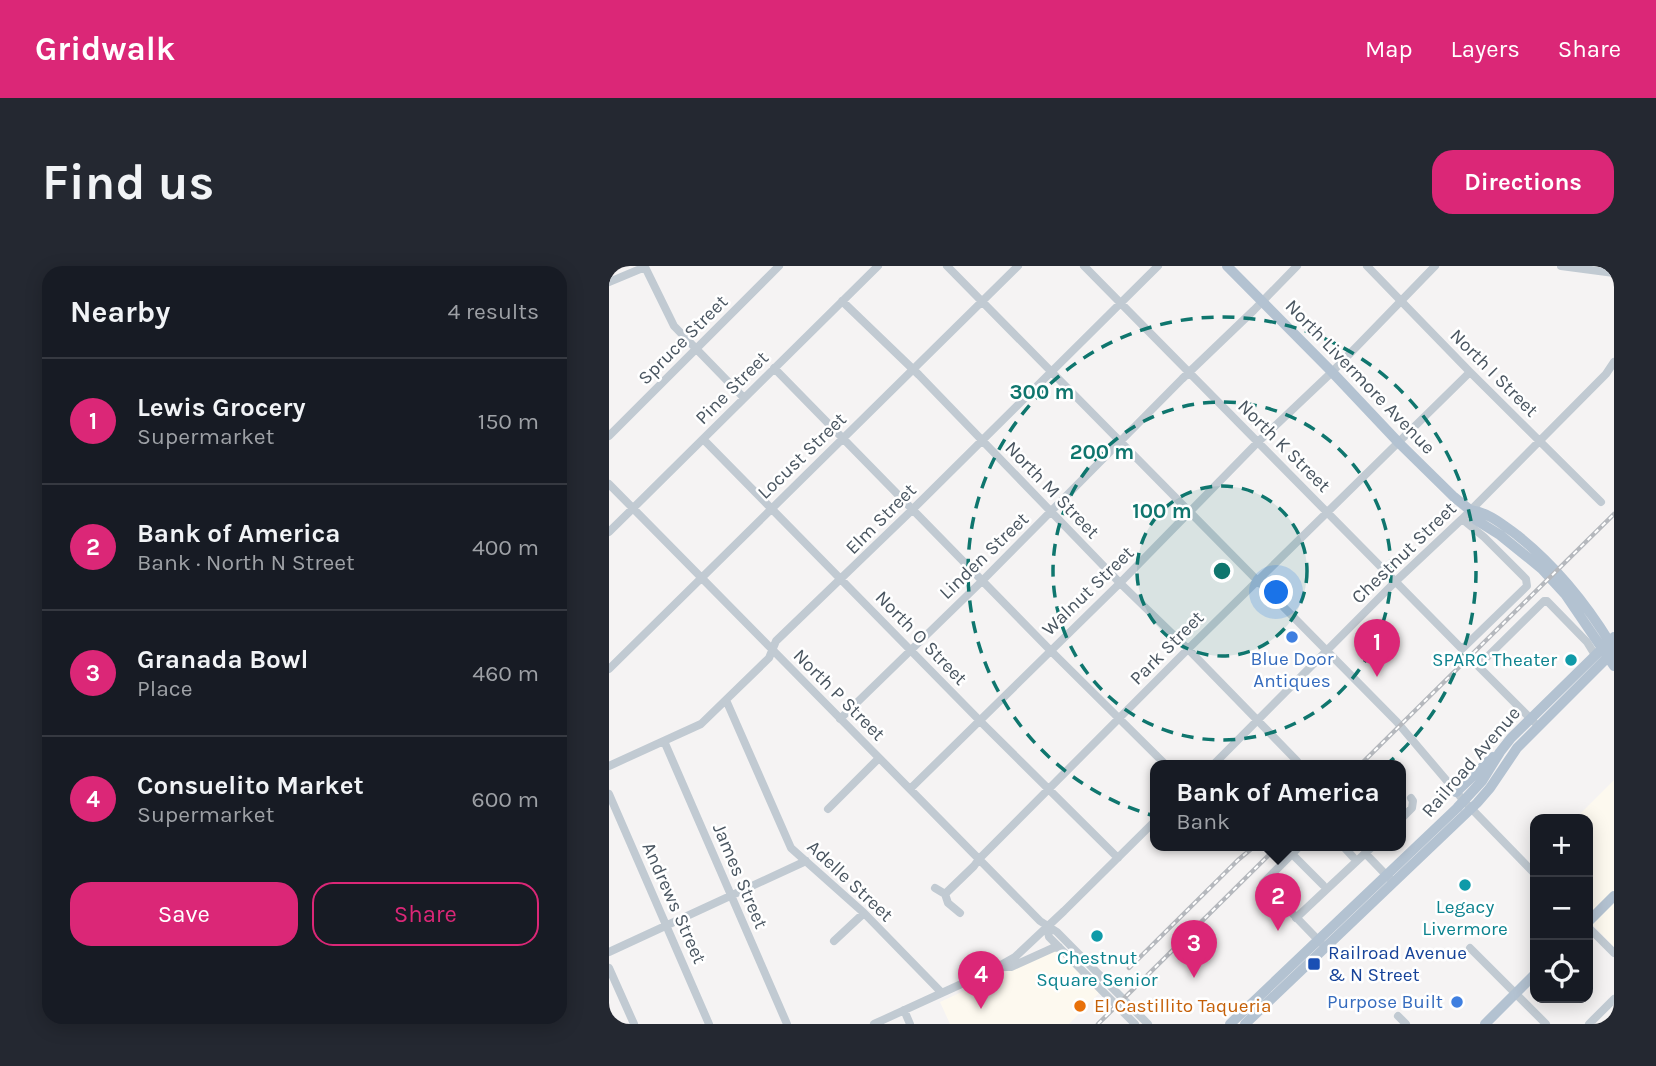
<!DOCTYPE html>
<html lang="en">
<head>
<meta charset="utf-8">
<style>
  :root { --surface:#171b24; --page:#242831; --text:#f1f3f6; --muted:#9ea1a6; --line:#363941; --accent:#db2777 }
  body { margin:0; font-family:Karla,sans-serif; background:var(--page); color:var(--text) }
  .controls { position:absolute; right:21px; bottom:21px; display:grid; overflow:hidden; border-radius:14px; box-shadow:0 4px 18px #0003 }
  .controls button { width:63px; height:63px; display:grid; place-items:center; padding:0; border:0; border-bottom:2px solid var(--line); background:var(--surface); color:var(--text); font:35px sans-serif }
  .you { position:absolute; left:668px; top:327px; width:24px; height:24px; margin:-18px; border:5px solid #fff; border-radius:50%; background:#1a73e8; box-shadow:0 0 0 10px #1a73e833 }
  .badge { display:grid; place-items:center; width:46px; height:46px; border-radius:50%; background:var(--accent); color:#fff; font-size:23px; font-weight:700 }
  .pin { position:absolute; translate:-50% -58px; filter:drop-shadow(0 2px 4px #0008) }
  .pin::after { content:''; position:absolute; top:37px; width:24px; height:21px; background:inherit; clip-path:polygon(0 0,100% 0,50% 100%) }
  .popup { position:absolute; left:541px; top:494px; width:256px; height:91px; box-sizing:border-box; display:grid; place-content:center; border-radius:14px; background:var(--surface); filter:drop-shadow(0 2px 5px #0005); font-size:23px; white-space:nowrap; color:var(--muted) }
  .popup b { font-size:26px; color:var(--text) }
  .popup::after { content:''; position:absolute; left:50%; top:100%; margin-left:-14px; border:14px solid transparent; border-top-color:var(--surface) }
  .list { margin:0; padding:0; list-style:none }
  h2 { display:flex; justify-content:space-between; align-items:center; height:91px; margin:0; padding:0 28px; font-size:30px }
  h2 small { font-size:23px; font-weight:400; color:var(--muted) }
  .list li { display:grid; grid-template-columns:46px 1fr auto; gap:21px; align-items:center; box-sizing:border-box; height:126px; padding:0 28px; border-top:2px solid var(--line) }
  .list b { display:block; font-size:26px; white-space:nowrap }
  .list p { margin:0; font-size:23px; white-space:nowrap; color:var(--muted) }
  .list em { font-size:23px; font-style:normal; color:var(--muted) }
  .actions { display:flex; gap:14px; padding:21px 28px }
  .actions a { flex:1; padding:16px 0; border:2px solid var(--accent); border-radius:21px; text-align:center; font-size:24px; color:var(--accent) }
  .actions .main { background:var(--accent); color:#fff }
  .icon { flex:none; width:38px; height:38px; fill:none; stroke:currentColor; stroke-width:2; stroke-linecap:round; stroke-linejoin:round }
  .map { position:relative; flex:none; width:1005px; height:758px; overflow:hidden; border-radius:21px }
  header { display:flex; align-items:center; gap:42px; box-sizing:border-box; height:98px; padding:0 35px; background:var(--accent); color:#fff }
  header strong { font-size:33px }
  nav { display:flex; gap:38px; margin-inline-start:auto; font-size:24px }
  .intro { display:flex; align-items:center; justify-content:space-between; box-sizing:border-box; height:168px; padding:0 42px }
  h1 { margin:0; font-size:49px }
  .button { padding:18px 32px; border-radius:21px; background:var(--accent); color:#fff; font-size:24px; font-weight:700 }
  main { display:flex; gap:42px; padding:0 42px }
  aside { flex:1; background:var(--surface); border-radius:21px; box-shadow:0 4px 18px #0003 }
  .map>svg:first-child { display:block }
  .commercial { fill:#fdf9ef }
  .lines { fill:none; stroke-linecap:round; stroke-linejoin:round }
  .minor { stroke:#c1cad2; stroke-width:8 }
  .major { stroke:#b3c2d1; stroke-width:10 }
  .rail-casing { stroke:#b5b8bd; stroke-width:4.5 }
  .rail { stroke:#fff; stroke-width:2; stroke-dasharray:5; stroke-linecap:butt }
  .ring { fill:none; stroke:#0f766e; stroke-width:3.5; stroke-dasharray:12 9 }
  .shop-dot { fill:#3f7fe0; stroke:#fff; stroke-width:2.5 }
  .culture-dot { fill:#0f9aa8; stroke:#fff; stroke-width:2.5 }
  .transit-dot { fill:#1a4fb4; stroke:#fff; stroke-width:2.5 }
  .food-dot { fill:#e8710a; stroke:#fff; stroke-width:2.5 }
  .labels { text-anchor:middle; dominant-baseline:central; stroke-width:5; stroke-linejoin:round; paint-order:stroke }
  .street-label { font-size:19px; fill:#4a5661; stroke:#fff }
  .shop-label { font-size:19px; fill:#366cbe; stroke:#fff }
  .culture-label { font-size:19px; fill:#0d838f; stroke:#fff }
  .transit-label { font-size:19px; fill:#164399; stroke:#fff; text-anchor:start }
  .food-label { font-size:19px; fill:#c56008; stroke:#fff; text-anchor:start }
  .centre { fill:#0f766e; stroke:#fff; stroke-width:3.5 }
  .ring-label { font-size:21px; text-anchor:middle; font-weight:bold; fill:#0f766e; stroke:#fff; stroke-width:5; stroke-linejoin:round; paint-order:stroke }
</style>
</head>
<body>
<header>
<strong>Gridwalk</strong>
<nav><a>Map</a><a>Layers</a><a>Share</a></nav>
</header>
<div class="intro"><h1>Find us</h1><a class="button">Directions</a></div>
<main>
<aside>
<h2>Nearby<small>4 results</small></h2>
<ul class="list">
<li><span class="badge">1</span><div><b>Lewis Grocery</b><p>Supermarket</p></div><em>150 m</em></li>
<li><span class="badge">2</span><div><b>Bank of America</b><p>Bank · North N Street</p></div><em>400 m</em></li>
<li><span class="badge">3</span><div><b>Granada Bowl</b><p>Place</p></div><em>460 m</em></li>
<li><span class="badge">4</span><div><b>Consuelito Market</b><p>Supermarket</p></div><em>600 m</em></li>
</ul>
<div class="actions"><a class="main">Save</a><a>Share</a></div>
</aside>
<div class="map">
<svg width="1005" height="758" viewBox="0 0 1005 758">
  <rect width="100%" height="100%" fill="#f5f3f3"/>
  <!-- commercial -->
  <path class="commercial" d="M 1005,514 L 1005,681 L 979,654 L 979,553 L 966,553 Z
    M 443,684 L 447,684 L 452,688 L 490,727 L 460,758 L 341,758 L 331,736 Z"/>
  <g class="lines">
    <!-- minor -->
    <path class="minor" d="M 338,0 L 788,456 L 855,535 L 926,608
      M 475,0 L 853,383 L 918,320 L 917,313 L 875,271 L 853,253
      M 758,0 L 861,106 L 992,236
      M 952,0 L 1005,7
      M 0,16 L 36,1 L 65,60 L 135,132
      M 233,35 L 310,109 L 511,317 L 579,383 L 688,495
      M 165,102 L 441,384 L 557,499
      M 0,170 L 170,0
      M 94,173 L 376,460 L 509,592
      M 0,218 L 431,655 L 448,666 L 539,758
      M 0,266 L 269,0
      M 0,403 L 409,0
      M 117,434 L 182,582 L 255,647 L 333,727
      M 231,453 L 373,315 L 573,113 L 645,44 L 688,0
      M 925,456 L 869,400 L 935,335 L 938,335 L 978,376 L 986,389
      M 55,475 L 178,758
      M 604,499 L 787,315 L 853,253 L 997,108 L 1005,96
      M 0,500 L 92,458 L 160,392 L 167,375 L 304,243 L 549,0
      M 301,523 L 511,317 L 649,176 L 723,106 L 826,0
      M 0,528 L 100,758
      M 219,543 L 270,492
      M 792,553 L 803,542 L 804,535 L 802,532
      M 692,579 L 654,617 L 712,677
      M 733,579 L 744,591
      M 756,587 L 781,613
      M 683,588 L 714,619
      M 326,622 L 336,628 L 339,637 L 351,647
      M 336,628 L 365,600 L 370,593 L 579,383 L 861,106
      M 687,652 L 765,579
      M 438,661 L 440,671 L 526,758
      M 979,661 L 1005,687
      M 225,675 L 255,647
      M 861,682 L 937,758
      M 0,686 L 197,595
      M 391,701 L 402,701 L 444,682 L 450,681
      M 0,702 L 25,758
      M 295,744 L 301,758
      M 789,750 L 797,758
      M 265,758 L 383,704 L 406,691 L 455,645 L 546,555
      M 980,758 L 1005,733"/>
    <!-- major -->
    <path class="major" d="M 618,0 L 723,106 L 790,177 L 845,231 L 861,244 L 867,254 L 891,269 L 933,303 L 956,328 L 1005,400
      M 861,244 C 879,246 893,258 908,269 C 947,300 977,337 1003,380
      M 847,526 L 884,491
      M 979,656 L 1005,630
      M 621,758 L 848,542 L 873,515 L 891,486 L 902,472 L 1005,371
      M 636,758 L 868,537 L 881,522 L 908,482 L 1005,385
      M 876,758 L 926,708"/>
    <defs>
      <path id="rail" d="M 751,499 L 1005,248
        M 520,702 L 629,594 L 647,579
        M 489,758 L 670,579"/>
    </defs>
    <!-- rail casing -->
    <use href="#rail" class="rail-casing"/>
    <!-- rail -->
    <use href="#rail" class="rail"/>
  </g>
  <!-- distance rings -->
  <circle cx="613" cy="305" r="85" fill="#0f766e" fill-opacity=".12"/>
  <g class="ring">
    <circle cx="613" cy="305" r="85"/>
    <circle cx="613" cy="305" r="169"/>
    <circle cx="613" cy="305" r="254"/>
  </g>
  <!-- markers -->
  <g class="shop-dot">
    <circle cx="683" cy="371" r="7"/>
    <circle cx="848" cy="736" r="7"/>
  </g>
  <g class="culture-dot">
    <circle cx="962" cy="394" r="7"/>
    <circle cx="856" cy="619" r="7"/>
    <circle cx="488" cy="670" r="7"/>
  </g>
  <rect class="transit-dot" x="698" y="691" width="14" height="14" rx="3.5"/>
  <circle class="food-dot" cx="471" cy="740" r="7"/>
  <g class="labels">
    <!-- street labels -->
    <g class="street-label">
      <text transform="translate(74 74) rotate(-45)">Spruce Street</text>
      <text transform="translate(885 107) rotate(45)">North I Street</text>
      <text transform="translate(751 111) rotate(46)">North Livermore Avenue</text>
      <text transform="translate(123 122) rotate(-45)">Pine Street</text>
      <text transform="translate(675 180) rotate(45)">North K Street</text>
      <text transform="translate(193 190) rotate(-44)">Locust Street</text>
      <text transform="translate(443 224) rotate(46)">North M Street</text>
      <text transform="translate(272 253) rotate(-45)">Elm Street</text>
      <text transform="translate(795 287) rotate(-44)">Chestnut Street</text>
      <text transform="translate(375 290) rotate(-44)">Linden Street</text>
      <text transform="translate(479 325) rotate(-44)">Walnut Street</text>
      <text transform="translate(312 372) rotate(46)">North O Street</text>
      <text transform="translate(558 382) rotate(-45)">Park Street</text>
      <text transform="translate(230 429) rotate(45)">North P Street</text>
      <text transform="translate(862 496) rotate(-49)">Railroad Avenue</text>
      <text transform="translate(131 610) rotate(67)">James Street</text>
      <text transform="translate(241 615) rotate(43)">Adelle Street</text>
      <text transform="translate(65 637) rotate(66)">Andrews Street</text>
    </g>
    <!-- shop labels -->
    <g class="shop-label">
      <text x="683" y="393">Blue Door<tspan x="683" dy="22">Antiques</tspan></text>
      <text x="834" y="736" text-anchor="end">Purpose Built</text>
    </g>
    <!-- culture labels -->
    <g class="culture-label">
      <text x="948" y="394" text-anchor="end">SPARC Theater</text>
      <text x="856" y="641">Legacy<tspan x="856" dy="22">Livermore</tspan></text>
      <text x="488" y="692">Chestnut<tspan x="488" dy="22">Square Senior</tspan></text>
    </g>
    <!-- transit labels -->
    <g class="transit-label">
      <text x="719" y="687">Railroad Avenue<tspan x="719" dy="22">&amp; N Street</tspan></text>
    </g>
    <!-- food labels -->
    <g class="food-label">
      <text x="485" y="740">El Castillito Taqueria</text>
    </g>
  </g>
  <circle cx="613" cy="305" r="10" class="centre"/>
  <g class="ring-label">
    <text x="433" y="133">300 m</text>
    <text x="493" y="193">200 m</text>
    <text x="553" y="252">100 m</text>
  </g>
</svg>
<div class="controls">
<button>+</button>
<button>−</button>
<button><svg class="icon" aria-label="locate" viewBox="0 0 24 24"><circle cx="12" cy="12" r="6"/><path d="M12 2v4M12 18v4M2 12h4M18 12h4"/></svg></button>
</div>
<div class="you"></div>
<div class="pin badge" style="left:768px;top:411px">1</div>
<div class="pin badge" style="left:669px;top:665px">2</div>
<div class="popup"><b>Bank of America</b>Bank</div>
<div class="pin badge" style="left:585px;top:712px">3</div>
<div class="pin badge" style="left:372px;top:743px">4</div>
</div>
</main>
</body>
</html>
